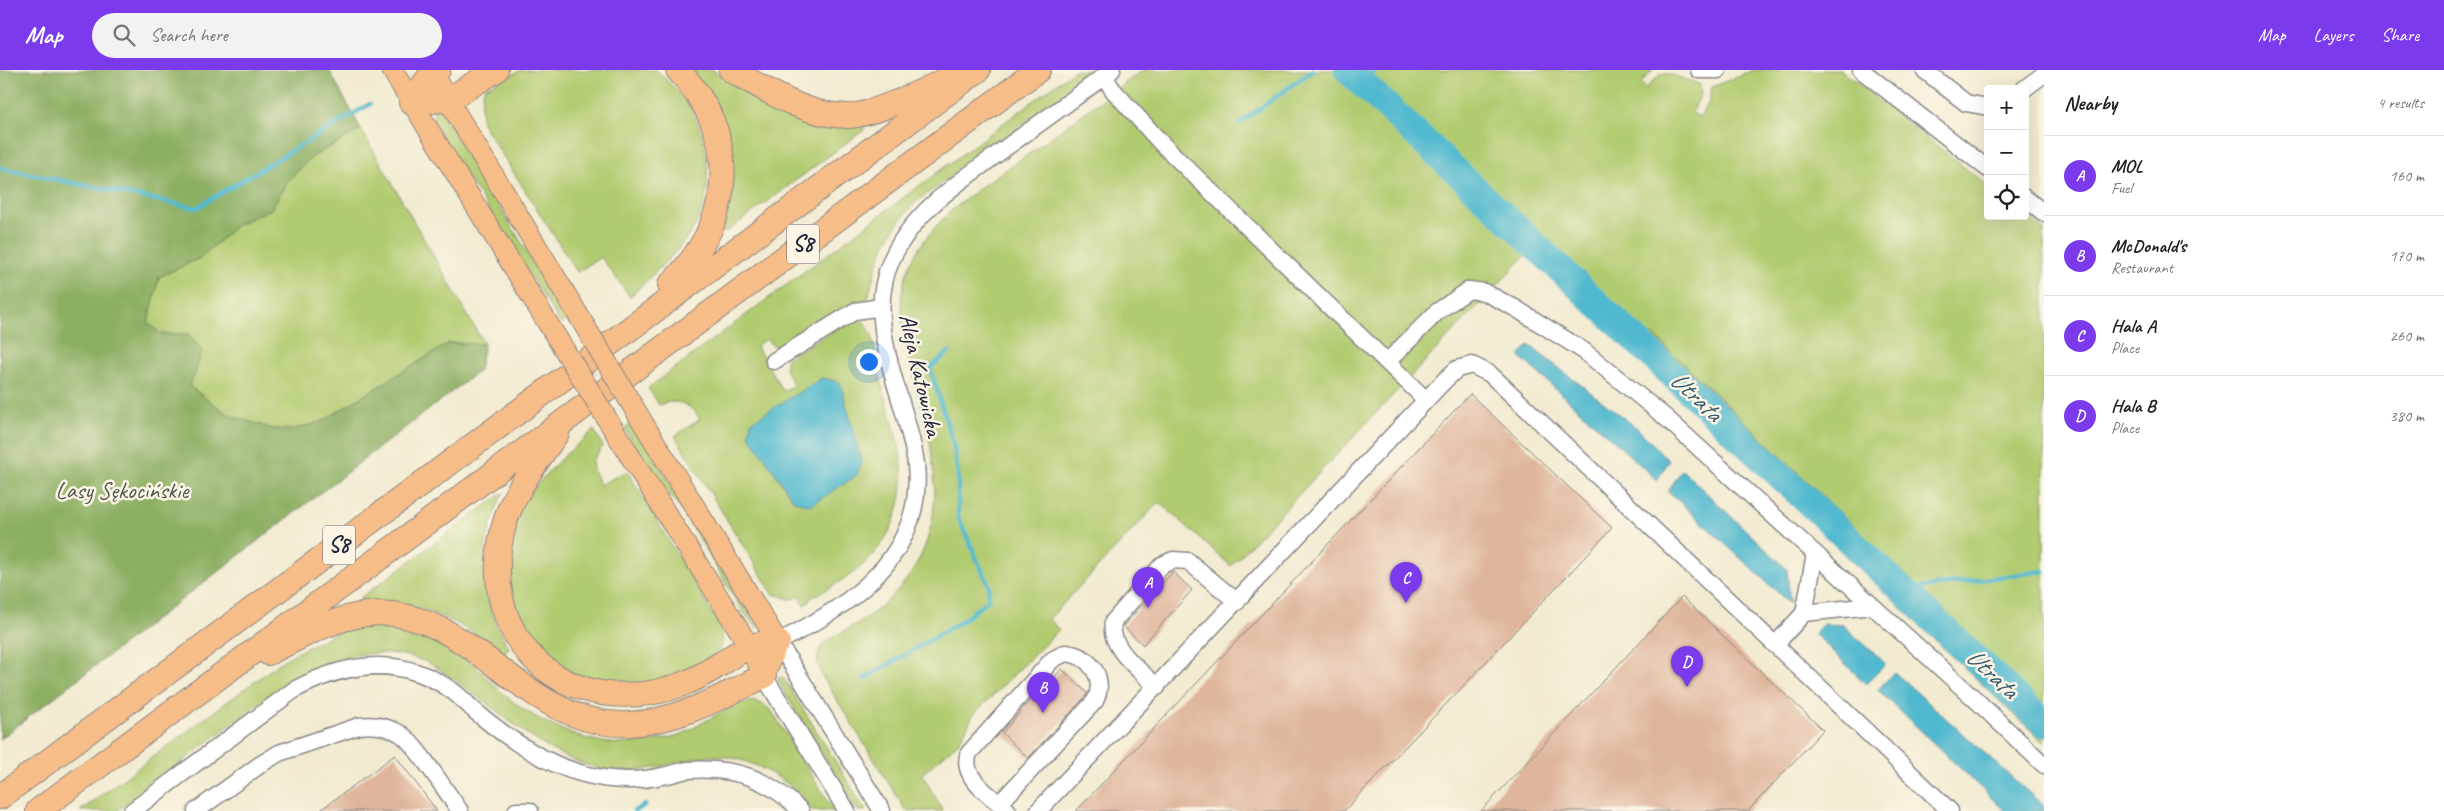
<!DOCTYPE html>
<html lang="en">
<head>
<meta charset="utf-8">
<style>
  :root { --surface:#fff; --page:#f2f2f2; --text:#202124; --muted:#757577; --line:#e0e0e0; --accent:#7c3aed }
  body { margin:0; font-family:Caveat,sans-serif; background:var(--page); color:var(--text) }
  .controls { position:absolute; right:15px; top:15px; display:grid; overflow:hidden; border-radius:5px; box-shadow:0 5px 20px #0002 }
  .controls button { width:45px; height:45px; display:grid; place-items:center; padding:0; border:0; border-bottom:1px solid var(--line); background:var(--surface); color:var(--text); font:25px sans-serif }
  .you { position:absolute; left:868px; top:291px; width:18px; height:18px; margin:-12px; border:4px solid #fff; border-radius:50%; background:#1a73e8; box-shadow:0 0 0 8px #1a73e833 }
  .badge { display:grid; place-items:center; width:32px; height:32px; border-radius:50%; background:var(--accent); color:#fff; font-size:16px; font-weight:700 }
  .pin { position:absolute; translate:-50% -41px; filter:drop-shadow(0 1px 2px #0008) }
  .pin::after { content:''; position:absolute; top:26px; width:18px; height:15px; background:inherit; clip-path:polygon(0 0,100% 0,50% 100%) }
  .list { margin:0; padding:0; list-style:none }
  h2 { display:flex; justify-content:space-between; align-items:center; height:65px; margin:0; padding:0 20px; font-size:21px }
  h2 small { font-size:16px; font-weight:400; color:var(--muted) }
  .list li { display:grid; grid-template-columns:32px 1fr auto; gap:15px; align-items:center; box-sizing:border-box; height:80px; padding:0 20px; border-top:1px solid var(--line) }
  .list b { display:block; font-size:19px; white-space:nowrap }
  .list p { margin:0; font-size:16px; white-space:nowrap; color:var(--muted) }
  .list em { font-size:16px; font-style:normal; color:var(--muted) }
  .icon { flex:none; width:28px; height:28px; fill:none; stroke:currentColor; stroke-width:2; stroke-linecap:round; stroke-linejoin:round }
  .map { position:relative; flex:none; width:2044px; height:741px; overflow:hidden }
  header { display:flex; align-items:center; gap:30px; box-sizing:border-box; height:70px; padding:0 25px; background:var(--accent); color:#fff }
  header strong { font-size:24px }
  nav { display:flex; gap:28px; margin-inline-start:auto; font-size:18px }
  .search { width:350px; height:45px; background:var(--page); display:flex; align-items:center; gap:12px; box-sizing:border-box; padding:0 18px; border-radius:28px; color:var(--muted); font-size:19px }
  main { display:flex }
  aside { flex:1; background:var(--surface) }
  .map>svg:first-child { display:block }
  .green { fill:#b1cb70; stroke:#6a7656; fill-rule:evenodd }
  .forest { fill:#8caf62; stroke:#57684e }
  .water { fill:#51b9cf; stroke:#3a6e85 }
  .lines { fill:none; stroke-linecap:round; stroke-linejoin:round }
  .stream { stroke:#51b9cf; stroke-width:4.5 }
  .river { stroke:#51b9cf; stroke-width:28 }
  .building { fill:#dfb59c }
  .minor-casing { stroke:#8a8686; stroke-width:19 }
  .major-casing { stroke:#8a8686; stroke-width:22 }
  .highway-casing { stroke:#8a8686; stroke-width:26 }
  .minor { stroke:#fff; stroke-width:16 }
  .major { stroke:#f7bd88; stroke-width:20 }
  .highway { stroke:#f7bd88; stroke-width:24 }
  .major-bridge-casing { stroke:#8a8686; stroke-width:22; stroke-linecap:butt }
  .major-bridge { stroke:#f7bd88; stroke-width:20 }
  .labels { text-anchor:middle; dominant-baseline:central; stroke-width:5; stroke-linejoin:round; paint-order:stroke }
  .shield { fill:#fcf5e5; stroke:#63616e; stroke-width:1 }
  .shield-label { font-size:22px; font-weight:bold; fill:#22223b }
  .street-label { font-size:24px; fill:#22223b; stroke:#fcf5e5 }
  .park-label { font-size:24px; fill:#4d554b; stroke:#fcf5e5 }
  .water-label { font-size:25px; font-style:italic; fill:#32576f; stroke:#fcf5e5 }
</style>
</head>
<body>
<header>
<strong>Map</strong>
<div class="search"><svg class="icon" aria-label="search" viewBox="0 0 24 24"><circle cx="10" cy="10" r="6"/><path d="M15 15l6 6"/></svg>Search here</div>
<nav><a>Map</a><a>Layers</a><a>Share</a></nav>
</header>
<main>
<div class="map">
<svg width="2044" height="741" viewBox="0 0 2044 741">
  <rect width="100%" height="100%" fill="#fcf5e5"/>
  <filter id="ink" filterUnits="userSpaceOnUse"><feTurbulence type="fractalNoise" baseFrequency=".02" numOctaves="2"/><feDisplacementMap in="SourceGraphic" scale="10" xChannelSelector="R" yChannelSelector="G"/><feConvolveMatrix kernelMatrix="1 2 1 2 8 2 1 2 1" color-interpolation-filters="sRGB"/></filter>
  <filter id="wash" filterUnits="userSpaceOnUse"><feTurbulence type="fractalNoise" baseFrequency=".0096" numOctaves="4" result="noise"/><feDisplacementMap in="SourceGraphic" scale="20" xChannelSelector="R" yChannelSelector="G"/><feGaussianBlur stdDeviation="1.12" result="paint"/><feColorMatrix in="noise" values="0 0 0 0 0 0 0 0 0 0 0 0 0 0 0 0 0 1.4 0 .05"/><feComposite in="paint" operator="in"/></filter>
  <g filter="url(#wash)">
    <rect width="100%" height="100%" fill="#f2ebd1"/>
    <!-- green -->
    <path class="green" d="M 521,0 L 656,0 C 669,12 682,23 691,39 C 709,71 714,117 698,150 C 683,180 653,203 630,227 L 601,187 L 577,202 L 482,53 L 481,35 L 484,18 Z
      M 684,0 L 713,0 L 734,15 L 778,39 L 818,53 L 863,53 L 864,60 L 726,162 L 722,162 L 720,157 L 728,120 Z
      M 1075,0 L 1097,0 L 916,132 C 885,165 879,185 868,228 L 784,276 L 773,276 L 766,269 L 756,276 L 783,321 L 794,315 L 785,299 L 787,288 L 856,247 C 876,255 874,283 878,301 C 885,328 894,355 900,382 C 908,422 896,463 867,491 C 851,507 829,518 809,529 L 809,532 L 804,535 L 800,527 L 790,529 L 773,524 L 675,366 L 700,349 C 690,333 676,328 659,335 L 648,318 Z
      M 1143,0 L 1653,0 L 1641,13 L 1646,18 L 1661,4 L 1670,4 L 1699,14 L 1701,24 L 1692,43 L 1700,47 L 1709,32 L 1712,17 L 1754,0 L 1841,0 L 1988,116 L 1988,146 L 2025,145 L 2044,160 L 2044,673 L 1527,184 L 1231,496 L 1159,432 L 1049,549 L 1059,560 L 974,644 L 959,672 L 922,704 L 943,741 L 906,741 L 822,606 C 816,592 815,583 825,572 C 843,561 864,551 879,538 C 959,471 936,386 912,301 C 902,267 895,231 909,197 C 931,145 989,112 1034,80 C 1070,53 1107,26 1143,0 ZM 1652,264 L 1872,473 L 1872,474 Z
      M 433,35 L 438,36 L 568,249 L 561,254 L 443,68 L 434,51 Z
      M 361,59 L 484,274 L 449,273 L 321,352 L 291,360 L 273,359 L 229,345 L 188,316 L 196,301 L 188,264 L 161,264 L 148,253 L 159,207 L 200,188 L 238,154 L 271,139 L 289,109 L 312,87 Z
      M 633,352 L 758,557 L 757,558 L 743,542 L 686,446 L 642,388 L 625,359 Z
      M 594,360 L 603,376 L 592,391 L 593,400 L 600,415 L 627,401 L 722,560 L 722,572 L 715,587 L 663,615 L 602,617 L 556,597 L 513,550 L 505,498 L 520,432 L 563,387 Z
      M 503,423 C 477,484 474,519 509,578 L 501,586 C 464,550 414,529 362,535 L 360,528 Z
      M 368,555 C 398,556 424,560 451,576 C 469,587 483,606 499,620 C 526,645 566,666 603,672 C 623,676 664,671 682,664 C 700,656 740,626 758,632 C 763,634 767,638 771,640 L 834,741 L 813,741 C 807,734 802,727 796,721 C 773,700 733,681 702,687 C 669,694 635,706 601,699 C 541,685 509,647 460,614 C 447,605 433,593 418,589 C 376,575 331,588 293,607 L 117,741 L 80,741 L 285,589 L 339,561 Z
      M 781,606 L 787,613 L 866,741 L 858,741 L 783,620 L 778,609 Z"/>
    <!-- forest -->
    <path class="forest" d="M 0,0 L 329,0 L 361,59 L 312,87 L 289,109 L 271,139 L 238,154 L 200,188 L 159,207 L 148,253 L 161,264 L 188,264 L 202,280 L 196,301 L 189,316 L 229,345 L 273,359 L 291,360 L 321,352 L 449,273 L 484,274 L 479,301 L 0,669 Z"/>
    <!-- water -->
    <path class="water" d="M 1529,275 L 1638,359 L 1669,391 L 1657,410 L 1519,286 Z
      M 822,308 L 840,312 L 862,393 L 856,406 L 811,435 L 794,431 L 749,365 L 751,352 Z
      M 1682,400 L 1787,499 L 1790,534 L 1668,421 Z
      M 1823,554 L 1843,555 L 1886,594 L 1866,614 L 1814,563 Z
      M 1894,602 L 2044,736 L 2044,741 L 2005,741 L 1878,620 Z"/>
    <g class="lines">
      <!-- stream -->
      <path class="stream" d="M 1361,12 L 1377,0
        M 1240,53 L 1313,0
        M 0,98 L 196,138 L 370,34
        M 1904,520 L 2044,501
        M 864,609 L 962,551 L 988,530 L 989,516 L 958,447 L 958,404 L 953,373 L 930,298 L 949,282
        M 634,741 L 645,735"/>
      <!-- river -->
      <path class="river" d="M 1348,0 L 2044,653"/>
    </g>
    <g id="blocks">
      <!-- building -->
      <path class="building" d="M 1470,324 L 1612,458 L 1469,610 L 1344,741 L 1076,741 Z
        M 1173,502 L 1192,520 L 1143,575 L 1123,556 Z
        M 1682,527 L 1823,660 L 1748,741 L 1481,741 Z
        M 1062,599 L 1087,623 L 1086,626 L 1028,688 L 1002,663 L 1047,611 L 1049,613 Z
        M 395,685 L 437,741 L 319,741 Z"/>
    </g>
  </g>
  <g filter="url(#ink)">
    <use href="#blocks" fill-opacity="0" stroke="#8a8686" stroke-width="1"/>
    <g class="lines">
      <defs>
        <path id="minor" d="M 1699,0 L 1718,0
          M 1861,0 L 1988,99
          M 1924,0 L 1966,33 L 1988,37
          M 1104,6 L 1113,20 L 1162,74 L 1426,330
          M 2024,19 L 2044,4
          M 2025,128 L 2044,143
          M 774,291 L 855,241 L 881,237
          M 1387,292 L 1438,241 L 1469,220 L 1484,222 L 1515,238 L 1584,281 L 1665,347 L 1976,630 L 2044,695
          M 1804,543 L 1872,536
          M 1775,575 L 1804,543 L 1815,484
          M 764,606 L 847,741
          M 1157,617 C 1141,601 1108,578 1113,552 L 1162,495 L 1173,490 L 1188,491 L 1237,532
          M 1000,733 L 1095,631 C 1107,608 1089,584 1065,583 L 1052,590 L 969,683 C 959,708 993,727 1008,741
          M 132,741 L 294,620 C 346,592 400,584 451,620 C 460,626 468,635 476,642 C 507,668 544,694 584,704 C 610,711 636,712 662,706 C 671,705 680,701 688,700 C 735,697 768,708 801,741
          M 196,741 L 261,694 L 279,683 L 359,656 C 374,654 387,656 401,664 C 415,673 448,724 460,741
          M 516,741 L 530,741
          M 882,741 L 778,572 C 851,536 925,486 916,394 C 912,363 900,332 892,302 C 882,266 875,227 891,191 C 913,139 965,109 1008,76 C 1043,51 1078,26 1112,0
          M 1038,741 L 1445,310 L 1457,299 L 1472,295 L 1490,304 L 1950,741"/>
        <path id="major" d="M 392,0 L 552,260
          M 430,0 L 577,243
          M 640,348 L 778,572 L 764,606
          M 617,365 L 749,576 L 764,606"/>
        <path id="highway" d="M 731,0 C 767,20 805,46 848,46 C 872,46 929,18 952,7
          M 411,32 L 448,30 L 496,0
          M 411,32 L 432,3 L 438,0
          M 670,215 C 735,150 742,68 678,0
          M 557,363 C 536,393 512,423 503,459 C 478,557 548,638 649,623 C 677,619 699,608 722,593 C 731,588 739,581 748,577 C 756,573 769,573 778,572
          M 268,583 C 299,568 332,548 367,544 C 471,533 522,659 630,654 C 679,651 721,627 764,606
          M 0,727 L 978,0
          M 38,741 L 1038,0"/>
      </defs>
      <!-- minor casing -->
      <use href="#minor" class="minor-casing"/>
      <!-- major casing -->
      <use href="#major" class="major-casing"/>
      <!-- highway casing -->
      <use href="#highway" class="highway-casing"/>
      <!-- minor -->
      <use href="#minor" class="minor"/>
      <!-- major -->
      <use href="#major" class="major"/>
      <!-- highway -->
      <use href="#highway" class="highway"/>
      <defs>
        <path id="major-bridge" d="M 577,243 L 640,348
          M 552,260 L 617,365"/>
      </defs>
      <!-- major-bridge casing -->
      <use href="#major-bridge" class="major-bridge-casing"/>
      <!-- major-bridge -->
      <use href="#major-bridge" class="major-bridge"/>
    </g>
  </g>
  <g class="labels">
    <!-- shield labels -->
    <g class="shield">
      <rect x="787" y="154.5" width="32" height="39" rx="4"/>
      <rect x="323" y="455.5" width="32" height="39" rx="4"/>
    </g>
    <g class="shield-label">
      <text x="803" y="174">S8</text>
      <text x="339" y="475">S8</text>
    </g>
    <!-- street labels -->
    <g class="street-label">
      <text transform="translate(921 305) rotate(77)">Aleja Katowicka</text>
    </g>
    <!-- park labels -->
    <g class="park-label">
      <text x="122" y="420">Lasy Sękocińskie</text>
    </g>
    <!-- water labels -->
    <g class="water-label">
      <text transform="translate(1696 326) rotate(43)">Utrata</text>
      <text transform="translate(1992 603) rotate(43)">Utrata</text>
    </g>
  </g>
</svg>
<div class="controls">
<button>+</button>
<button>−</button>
<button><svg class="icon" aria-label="locate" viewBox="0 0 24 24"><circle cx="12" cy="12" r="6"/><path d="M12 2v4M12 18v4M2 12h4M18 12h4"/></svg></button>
</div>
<div class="you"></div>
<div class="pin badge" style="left:1148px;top:538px">A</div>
<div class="pin badge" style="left:1043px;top:643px">B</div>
<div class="pin badge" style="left:1406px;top:533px">C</div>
<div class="pin badge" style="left:1687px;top:617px">D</div>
</div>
<aside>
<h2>Nearby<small>4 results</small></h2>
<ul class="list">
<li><span class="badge">A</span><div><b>MOL</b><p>Fuel</p></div><em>160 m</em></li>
<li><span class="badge">B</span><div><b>McDonald's</b><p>Restaurant</p></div><em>170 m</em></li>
<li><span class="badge">C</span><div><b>Hala A</b><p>Place</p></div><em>260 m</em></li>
<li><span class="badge">D</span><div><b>Hala B</b><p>Place</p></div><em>380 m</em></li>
</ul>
</aside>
</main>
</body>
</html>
